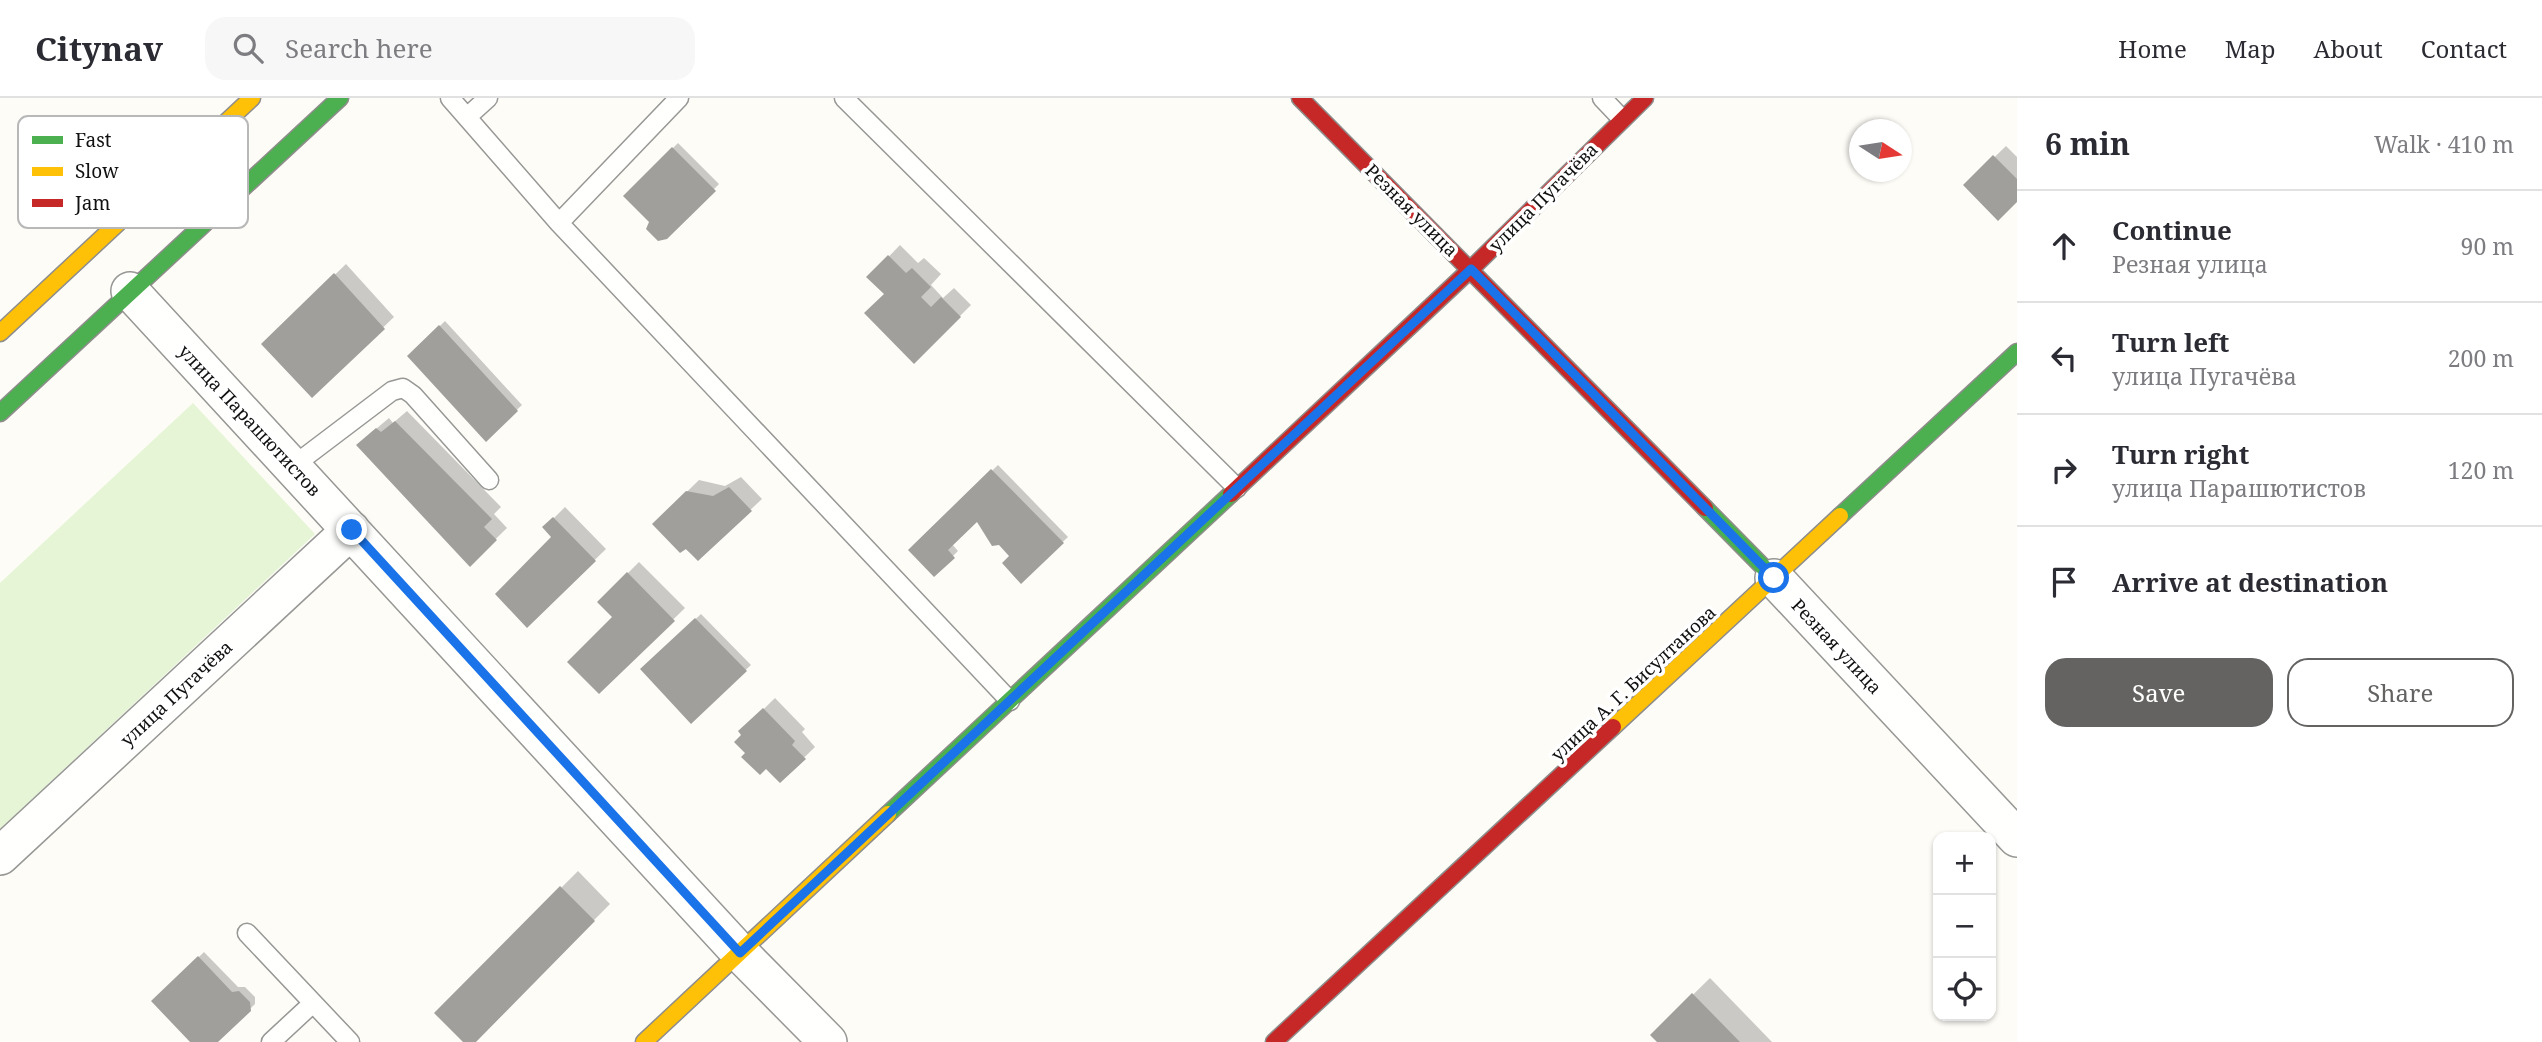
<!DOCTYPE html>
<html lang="en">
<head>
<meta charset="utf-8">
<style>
  :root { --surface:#fff; --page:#f7f7f7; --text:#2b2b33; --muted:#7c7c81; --line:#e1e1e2; --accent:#646362 }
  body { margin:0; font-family:"Noto Serif",serif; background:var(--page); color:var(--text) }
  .controls { position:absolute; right:21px; bottom:21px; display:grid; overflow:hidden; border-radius:14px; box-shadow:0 2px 5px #0004 }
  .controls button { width:63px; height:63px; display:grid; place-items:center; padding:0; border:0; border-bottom:2px solid var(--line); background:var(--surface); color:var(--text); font:35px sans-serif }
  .compass { position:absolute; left:1849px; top:21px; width:63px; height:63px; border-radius:50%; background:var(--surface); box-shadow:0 2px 5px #0004; rotate:102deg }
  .stop { position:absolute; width:21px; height:21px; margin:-16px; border:5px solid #1a73e8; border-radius:50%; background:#fff }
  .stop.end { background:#1a73e8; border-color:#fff; box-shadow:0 2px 7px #0008 }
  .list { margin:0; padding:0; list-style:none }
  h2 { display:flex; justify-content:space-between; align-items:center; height:91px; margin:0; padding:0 28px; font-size:30px }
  h2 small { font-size:23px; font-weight:400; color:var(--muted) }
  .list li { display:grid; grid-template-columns:46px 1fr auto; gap:21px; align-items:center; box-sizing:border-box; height:112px; padding:0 28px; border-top:2px solid var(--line) }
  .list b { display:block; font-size:26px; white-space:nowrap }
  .list p { margin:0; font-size:23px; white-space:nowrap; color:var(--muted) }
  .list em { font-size:23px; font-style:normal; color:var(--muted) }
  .actions { display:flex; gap:14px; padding:21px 28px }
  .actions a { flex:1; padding:16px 0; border:2px solid var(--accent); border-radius:21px; text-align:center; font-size:24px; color:var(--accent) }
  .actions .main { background:var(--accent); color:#fff }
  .icon { flex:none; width:38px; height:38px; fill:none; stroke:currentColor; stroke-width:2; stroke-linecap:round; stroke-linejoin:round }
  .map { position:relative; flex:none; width:2017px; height:944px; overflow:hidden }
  header { display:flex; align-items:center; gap:42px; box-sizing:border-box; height:98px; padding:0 35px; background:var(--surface); border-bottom:2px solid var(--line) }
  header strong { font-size:33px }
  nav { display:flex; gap:38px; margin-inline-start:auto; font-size:24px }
  .search { width:490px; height:63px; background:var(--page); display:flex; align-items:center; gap:18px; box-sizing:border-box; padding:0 24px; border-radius:21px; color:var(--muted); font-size:26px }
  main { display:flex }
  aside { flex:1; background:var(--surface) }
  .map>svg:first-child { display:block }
  .green { fill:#e5f5d5 }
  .shadow { fill:#0003 }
  .building { fill:#a19f9c }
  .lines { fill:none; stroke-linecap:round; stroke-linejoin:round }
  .lane-casing { stroke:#979795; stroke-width:21 }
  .street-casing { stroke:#979795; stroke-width:40 }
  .fast-casing { stroke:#8e8d8b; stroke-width:19 }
  .slow-casing { stroke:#8e8d8b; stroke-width:19 }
  .jam-casing { stroke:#8e8d8b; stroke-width:19 }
  .lane { stroke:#fffffe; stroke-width:18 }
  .street { stroke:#fffffe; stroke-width:37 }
  .fast { stroke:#4caf50; stroke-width:16 }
  .slow { stroke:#ffc107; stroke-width:16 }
  .jam { stroke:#c62828; stroke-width:16 }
  .route { stroke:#1a73e8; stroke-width:9 }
  .labels { text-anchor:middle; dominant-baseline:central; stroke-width:7; stroke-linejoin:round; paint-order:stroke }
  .street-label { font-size:18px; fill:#111; stroke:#fff }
  .key { fill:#fff; stroke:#b8b8b8; stroke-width:2 }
  .key-label { font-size:19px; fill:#111 }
</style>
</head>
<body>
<header>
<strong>Citynav</strong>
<div class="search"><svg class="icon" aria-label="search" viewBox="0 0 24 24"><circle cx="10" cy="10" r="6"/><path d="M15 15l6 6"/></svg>Search here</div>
<nav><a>Home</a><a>Map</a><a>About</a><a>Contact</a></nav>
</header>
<main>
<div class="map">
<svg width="2017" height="944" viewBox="0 0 2017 944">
  <rect width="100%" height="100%" fill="#fdfcf7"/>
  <!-- green -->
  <path class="green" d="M 193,305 L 315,436 L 0,731 L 0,485 Z"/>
  <!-- shadow -->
  <path class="shadow" d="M 678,45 L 719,86 L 666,140 L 625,98 Z
    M 2006,48 L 2017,59 L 2017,102 L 1966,87 Z
    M 900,147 L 918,165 L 924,160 L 941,176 L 931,187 L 943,200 L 954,190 L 971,207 L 914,264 L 886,196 L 869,179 Z
    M 346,166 L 394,219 L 312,298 L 263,246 Z
    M 445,223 L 522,307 L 486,341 L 409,258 Z
    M 407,313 L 501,409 L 494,416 L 507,430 L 470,466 L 370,336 L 389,320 L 393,325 Z
    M 998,367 L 1068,439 L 1021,483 L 1012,458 L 977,422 L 952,446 L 958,453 L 934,477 L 910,452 Z
    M 741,379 L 762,401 L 698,461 L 654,426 L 699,382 L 725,388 Z
    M 565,409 L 606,451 L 528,527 L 554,439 L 545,429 Z
    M 639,464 L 685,510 L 599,594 L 615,519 L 599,504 Z
    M 701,516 L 751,567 L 691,623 L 642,571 Z
    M 775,600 L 805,631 L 802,634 L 815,649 L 780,683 L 766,669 L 747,655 L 743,637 L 740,634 Z
    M 578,773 L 610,806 L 473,944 L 465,944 L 436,915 Z
    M 204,854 L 238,889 L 245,889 L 255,899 L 255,906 L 216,944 L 192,944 L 154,903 Z
    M 1710,880 L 1772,944 L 1659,944 L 1652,937 Z"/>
  <!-- building -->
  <path class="building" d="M 672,49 L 716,93 L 667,141 L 658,143 L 646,131 L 649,124 L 623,98 Z
    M 1993,57 L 2017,81 L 2017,104 L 1998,123 L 1963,87 Z
    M 888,157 L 906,175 L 912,170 L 931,189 L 921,199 L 931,209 L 941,199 L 961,219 L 914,266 L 864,215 L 884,196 L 866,179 Z
    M 334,175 L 385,231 L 312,300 L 261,246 Z
    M 439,227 L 518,313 L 486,344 L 407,258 Z
    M 395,323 L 492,421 L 484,429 L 497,442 L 470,469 L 356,347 L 376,330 L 381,334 Z
    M 991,371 L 1064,445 L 1021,486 L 1002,465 L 1009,458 L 999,447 L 992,448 L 977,424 L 948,452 L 955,460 L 934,479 L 908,452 Z
    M 729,389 L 752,413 L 698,463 L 686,451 L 680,455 L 652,426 L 686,393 L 713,398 Z
    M 553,419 L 596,463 L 527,530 L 495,496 L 551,439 L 542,429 Z
    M 627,474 L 675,523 L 599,596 L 567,564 L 612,519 L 597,504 Z
    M 695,520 L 747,573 L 691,626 L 640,571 Z
    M 763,610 L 795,643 L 792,647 L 806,661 L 780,685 L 766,671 L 760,677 L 741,659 L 745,655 L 734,644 L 741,637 L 738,633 Z
    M 560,788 L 595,823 L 476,944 L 463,944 L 434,915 Z
    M 198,858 L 232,894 L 239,893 L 250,904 L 251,913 L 218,944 L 190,944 L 151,903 Z
    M 1692,895 L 1740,944 L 1657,944 L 1650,937 Z"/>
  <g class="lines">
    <defs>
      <path id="lane" d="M 450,0 L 559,125 L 1010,603
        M 844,0 L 1237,390
        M 1602,0 L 1622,21
        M 467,19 L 488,0
        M 559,125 L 679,0
        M 293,368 L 392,293 L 403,290 L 413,297 L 489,382
        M 247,835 L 350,944
        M 271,944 L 313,905"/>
      <path id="street" d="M 130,193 L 740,855 L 828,944
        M 1774,480 L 2017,740
        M 0,758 L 351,432"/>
      <path id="fast" d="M 0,315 L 340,0
        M 1705,410 L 1774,480
        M 1840,418 L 2017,254
        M 888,716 L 1231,396"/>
      <path id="slow" d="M 0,235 L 252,0
        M 1613,629 L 1840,418
        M 644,944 L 888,716"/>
      <path id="jam" d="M 1300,0 L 1705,410
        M 1231,396 L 1471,171 L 1645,0
        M 1274,944 L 1613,629"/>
    </defs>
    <!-- lane casing -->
    <use href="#lane" class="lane-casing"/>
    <!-- street casing -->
    <use href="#street" class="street-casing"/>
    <!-- fast casing -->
    <use href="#fast" class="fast-casing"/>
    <!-- slow casing -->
    <use href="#slow" class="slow-casing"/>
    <!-- jam casing -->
    <use href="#jam" class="jam-casing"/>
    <!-- lane -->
    <use href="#lane" class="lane"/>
    <!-- street -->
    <use href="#street" class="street"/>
    <!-- fast -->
    <use href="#fast" class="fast"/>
    <!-- slow -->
    <use href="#slow" class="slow"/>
    <!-- jam -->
    <use href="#jam" class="jam"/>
  </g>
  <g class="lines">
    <!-- route -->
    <path class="route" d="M 352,432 L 740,855 L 1471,171 L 1774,480"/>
  </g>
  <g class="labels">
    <!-- street labels -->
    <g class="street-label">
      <text transform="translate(1543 99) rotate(-45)">улица Пугачёва</text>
      <text transform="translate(1412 112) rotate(45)">Резная улица</text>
      <text transform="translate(250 322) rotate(47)">улица Парашютистов</text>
      <text transform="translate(1837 548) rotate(47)">Резная улица</text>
      <text transform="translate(1633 585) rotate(-43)">улица А. Г. Бисултанова</text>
      <text transform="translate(176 595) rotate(-43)">улица Пугачёва</text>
    </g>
  </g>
  <!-- legend -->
  <rect x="18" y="18" width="230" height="112" rx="10" class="key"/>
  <rect x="32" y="38" width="31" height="8" fill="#4caf50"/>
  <rect x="32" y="69" width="31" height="9" fill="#ffc107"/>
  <rect x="32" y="101" width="31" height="8" fill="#c62828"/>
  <g class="key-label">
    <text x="75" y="49">Fast</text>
    <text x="75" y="80">Slow</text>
    <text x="75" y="112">Jam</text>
  </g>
</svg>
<div class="controls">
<button>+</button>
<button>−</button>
<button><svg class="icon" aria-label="locate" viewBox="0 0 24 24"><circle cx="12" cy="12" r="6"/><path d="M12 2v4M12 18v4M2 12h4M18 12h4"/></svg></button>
</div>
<svg class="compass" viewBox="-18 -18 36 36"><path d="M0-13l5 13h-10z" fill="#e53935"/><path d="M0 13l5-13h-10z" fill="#7c7c81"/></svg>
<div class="stop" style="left:1774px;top:480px"></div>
<div class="stop end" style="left:352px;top:432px"></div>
</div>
<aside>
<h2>6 min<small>Walk · 410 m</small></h2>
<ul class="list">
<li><svg class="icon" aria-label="ahead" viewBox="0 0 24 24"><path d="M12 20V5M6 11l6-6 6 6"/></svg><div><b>Continue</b><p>Резная улица</p></div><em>90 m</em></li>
<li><svg class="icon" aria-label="left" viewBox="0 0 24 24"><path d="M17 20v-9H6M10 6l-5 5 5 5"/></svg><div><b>Turn left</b><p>улица Пугачёва</p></div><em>200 m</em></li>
<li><svg class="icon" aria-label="right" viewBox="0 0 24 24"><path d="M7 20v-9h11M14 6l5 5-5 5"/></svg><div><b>Turn right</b><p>улица Парашютистов</p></div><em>120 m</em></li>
<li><svg class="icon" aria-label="arrive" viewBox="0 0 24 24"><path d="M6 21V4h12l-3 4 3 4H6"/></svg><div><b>Arrive at destination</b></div></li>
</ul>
<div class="actions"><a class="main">Save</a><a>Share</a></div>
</aside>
</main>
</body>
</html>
